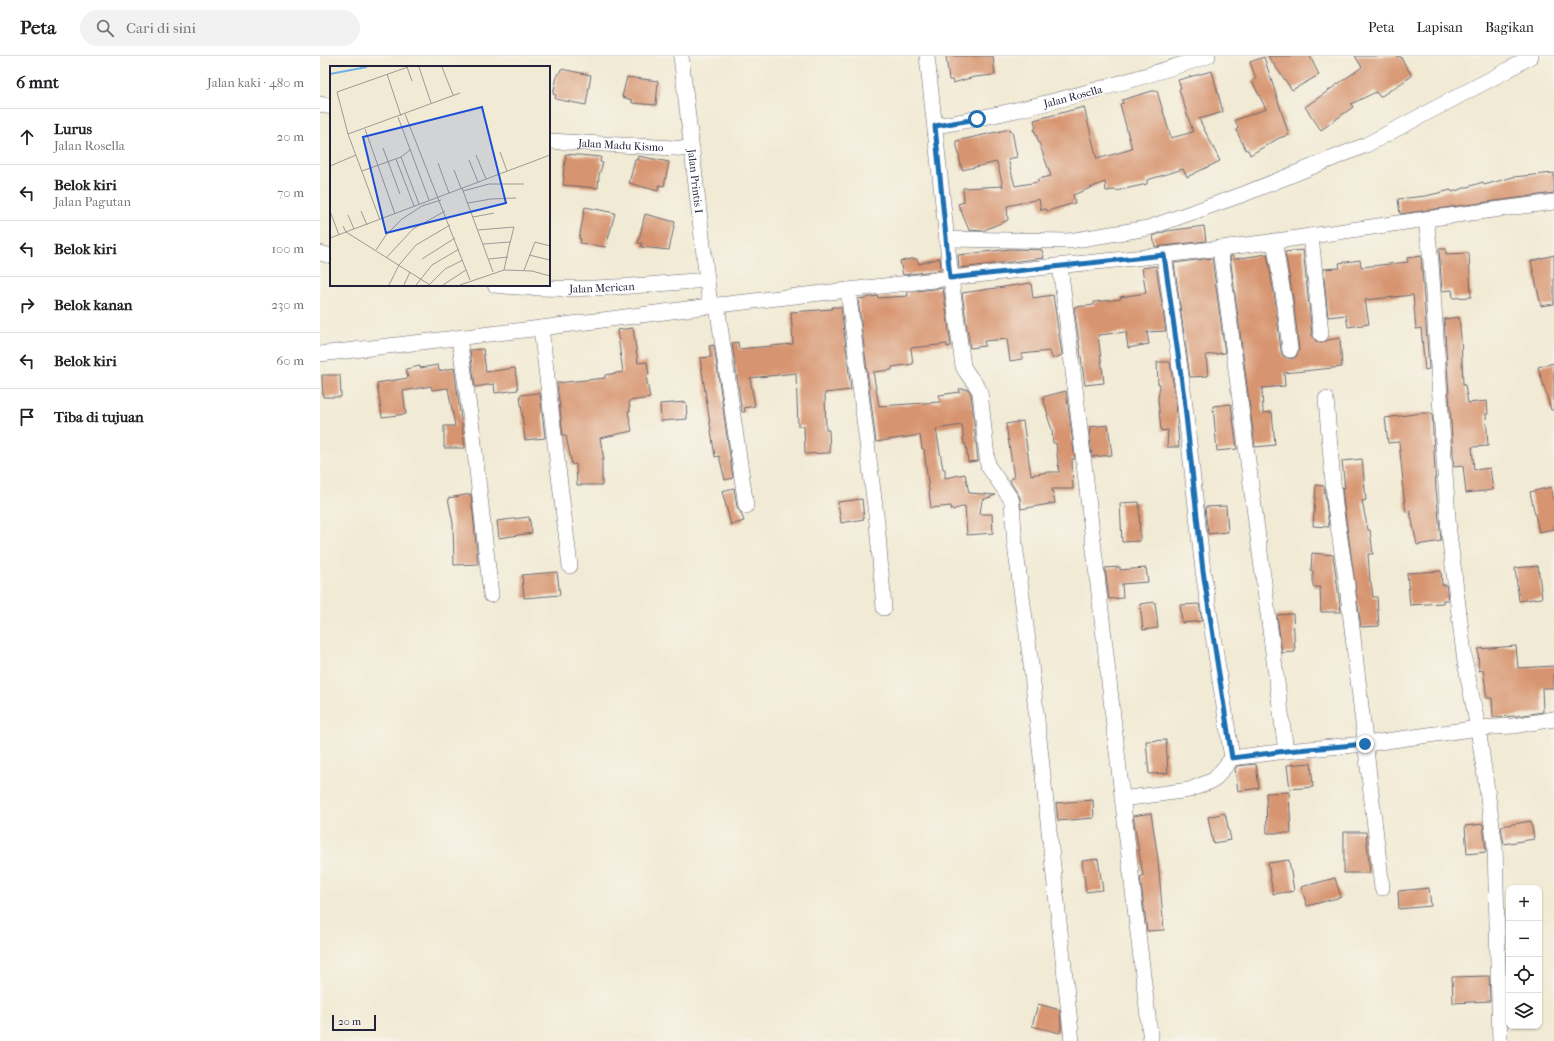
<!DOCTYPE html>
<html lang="id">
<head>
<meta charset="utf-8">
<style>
  :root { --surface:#fff; --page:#f2f2f2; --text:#202124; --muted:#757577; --line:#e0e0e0 }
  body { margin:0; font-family:"IM FELL French Canon",serif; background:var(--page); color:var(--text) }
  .controls { position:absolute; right:12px; bottom:12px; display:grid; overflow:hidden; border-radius:8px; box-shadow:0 1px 3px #0004 }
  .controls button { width:36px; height:36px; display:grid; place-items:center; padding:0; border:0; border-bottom:1px solid var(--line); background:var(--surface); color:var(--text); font:20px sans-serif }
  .scale { position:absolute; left:12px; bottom:10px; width:44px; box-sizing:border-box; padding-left:4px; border:2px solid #22223b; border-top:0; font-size:11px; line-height:14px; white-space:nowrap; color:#22223b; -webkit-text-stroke:3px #f7f3e8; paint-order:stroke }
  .stop { position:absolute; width:12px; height:12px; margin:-9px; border:3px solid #1f6fb2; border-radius:50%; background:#fff }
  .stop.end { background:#1f6fb2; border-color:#fff; box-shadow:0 1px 4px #0008 }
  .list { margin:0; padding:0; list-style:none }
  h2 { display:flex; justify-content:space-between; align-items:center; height:52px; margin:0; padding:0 16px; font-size:17px }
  h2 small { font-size:13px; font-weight:400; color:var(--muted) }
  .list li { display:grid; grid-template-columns:26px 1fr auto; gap:12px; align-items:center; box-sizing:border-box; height:56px; padding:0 16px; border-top:1px solid var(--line) }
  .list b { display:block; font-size:15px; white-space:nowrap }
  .list p { margin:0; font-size:13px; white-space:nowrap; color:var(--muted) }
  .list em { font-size:13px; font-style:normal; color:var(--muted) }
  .icon { flex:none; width:22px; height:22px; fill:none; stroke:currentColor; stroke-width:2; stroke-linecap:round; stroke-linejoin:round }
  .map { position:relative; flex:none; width:1234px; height:985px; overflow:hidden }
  header { display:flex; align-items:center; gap:24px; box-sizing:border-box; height:56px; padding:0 20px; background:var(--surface); border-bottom:1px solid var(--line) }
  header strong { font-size:19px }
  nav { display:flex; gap:22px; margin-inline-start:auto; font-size:14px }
  .search { width:280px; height:36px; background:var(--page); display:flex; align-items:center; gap:10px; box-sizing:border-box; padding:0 14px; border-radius:22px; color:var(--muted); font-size:15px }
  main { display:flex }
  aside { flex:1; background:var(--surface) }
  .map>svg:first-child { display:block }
  .building { fill:#d7946f }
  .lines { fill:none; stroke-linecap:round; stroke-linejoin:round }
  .street-casing { stroke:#6a6871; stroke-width:16 }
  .street { stroke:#fff; stroke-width:15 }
  .route { stroke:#1f6fb2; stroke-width:5 }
  .labels { text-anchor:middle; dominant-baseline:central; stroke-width:3; stroke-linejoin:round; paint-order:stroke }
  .street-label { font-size:11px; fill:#22223b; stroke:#f7f3e8 }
  .inset-river { fill:none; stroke:#70b1e4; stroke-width:2 }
  .inset-road { fill:none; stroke:#9e9a97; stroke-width:1 }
  .view { fill:#1d4ed8; fill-opacity:0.15; stroke:#1d4ed8; stroke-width:2 }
  .inset-edge { fill:none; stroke:#22223b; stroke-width:2 }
</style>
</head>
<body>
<header>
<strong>Peta</strong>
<div class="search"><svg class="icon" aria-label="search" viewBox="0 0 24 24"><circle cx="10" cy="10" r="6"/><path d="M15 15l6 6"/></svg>Cari di sini</div>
<nav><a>Peta</a><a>Lapisan</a><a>Bagikan</a></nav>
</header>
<main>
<aside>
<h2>6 mnt<small>Jalan kaki · 480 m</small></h2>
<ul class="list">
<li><svg class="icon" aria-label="ahead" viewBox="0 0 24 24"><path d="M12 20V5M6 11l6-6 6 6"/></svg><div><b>Lurus</b><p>Jalan Rosella</p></div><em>20 m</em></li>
<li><svg class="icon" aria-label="left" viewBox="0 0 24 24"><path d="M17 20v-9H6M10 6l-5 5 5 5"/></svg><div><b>Belok kiri</b><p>Jalan Pagutan</p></div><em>70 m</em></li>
<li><svg class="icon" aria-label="left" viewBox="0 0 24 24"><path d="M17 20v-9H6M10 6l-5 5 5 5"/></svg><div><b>Belok kiri</b></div><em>100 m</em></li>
<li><svg class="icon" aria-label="right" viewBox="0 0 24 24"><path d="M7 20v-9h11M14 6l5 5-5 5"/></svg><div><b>Belok kanan</b></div><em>230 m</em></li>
<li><svg class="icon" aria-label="left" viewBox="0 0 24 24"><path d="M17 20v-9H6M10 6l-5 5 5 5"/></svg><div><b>Belok kiri</b></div><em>60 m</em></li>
<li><svg class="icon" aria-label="arrive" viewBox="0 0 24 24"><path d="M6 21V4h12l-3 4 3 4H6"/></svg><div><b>Tiba di tujuan</b></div></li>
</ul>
</aside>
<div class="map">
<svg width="1234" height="985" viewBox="0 0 1234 985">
  <rect width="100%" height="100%" fill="#f7f3e8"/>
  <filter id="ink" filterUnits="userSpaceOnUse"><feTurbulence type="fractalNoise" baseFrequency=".025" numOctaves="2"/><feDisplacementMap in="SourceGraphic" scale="8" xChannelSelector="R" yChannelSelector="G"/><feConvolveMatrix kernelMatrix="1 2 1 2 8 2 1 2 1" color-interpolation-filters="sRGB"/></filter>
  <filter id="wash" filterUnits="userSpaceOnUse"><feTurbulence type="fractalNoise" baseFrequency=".012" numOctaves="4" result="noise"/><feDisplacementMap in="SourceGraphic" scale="16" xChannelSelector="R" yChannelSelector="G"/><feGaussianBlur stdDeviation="0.9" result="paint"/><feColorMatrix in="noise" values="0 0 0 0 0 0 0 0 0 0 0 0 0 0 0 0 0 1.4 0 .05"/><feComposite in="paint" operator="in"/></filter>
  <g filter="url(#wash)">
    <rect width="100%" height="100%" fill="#f1ead4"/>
    <g id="blocks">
      <!-- building -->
      <path class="building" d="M 626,0 L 673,0 L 675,19 L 654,21 L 633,27 L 632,24 L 629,24 Z
        M 948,0 L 990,0 L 999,19 L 972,34 Z
        M 1035,0 L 1080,0 L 1092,20 L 1060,41 L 1056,36 L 1031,48 L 1033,51 L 1001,74 L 985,51 L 1042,11 Z
        M 944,1 L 969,79 L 959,82 L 930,99 L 928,94 L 926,94 L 916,74 L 918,72 L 915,64 L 946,53 L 932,25 L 936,23 L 930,6 Z
        M 241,13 L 271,19 L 266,49 L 235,43 L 236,39 L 233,38 L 238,17 L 240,17 Z
        M 892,15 L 903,56 L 879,63 L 900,105 L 867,121 L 863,113 L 827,124 L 827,128 L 796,135 L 795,134 L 786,135 L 785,126 L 753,139 L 755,147 L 727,155 L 726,153 L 721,154 L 719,143 L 687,150 L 688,164 L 662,175 L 649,174 L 638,148 L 644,146 L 643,132 L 683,130 L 677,106 L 642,114 L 636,85 L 690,73 L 691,75 L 692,75 L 697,101 L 688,103 L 695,130 L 718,126 L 718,123 L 731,120 L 714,73 L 716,72 L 714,64 L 764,51 L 777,103 L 812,93 L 800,48 L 803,47 L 802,44 L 832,35 L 837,35 L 851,82 L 873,76 L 859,33 L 861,32 L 858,24 Z
        M 307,21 L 338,25 L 336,49 L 312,47 L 312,44 L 302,41 Z
        M 246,98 L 281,101 L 280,106 L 283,107 L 279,119 L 278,132 L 243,129 L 244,120 L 243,120 Z
        M 318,100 L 349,106 L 344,130 L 339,129 L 338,135 L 309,127 L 315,104 L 317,104 Z
        M 1234,117 L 1234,137 L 1080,158 L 1078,143 L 1106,140 L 1131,134 L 1132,136 L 1163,126 L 1164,129 L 1193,121 Z
        M 265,151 L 295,157 L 286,191 L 260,187 L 261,183 L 259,183 Z
        M 325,158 L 355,166 L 349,194 L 321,191 L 322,187 L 318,187 Z
        M 884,170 L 886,185 L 835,191 L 833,180 L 847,175 Z
        M 690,193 L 722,194 L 724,202 L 639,212 L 638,199 Z
        M 1119,193 L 1126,193 L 1126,198 L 1149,197 L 1151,241 L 1133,242 L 1132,234 L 1122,235 Z
        M 983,194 L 992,279 L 997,286 L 1002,287 L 1008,284 L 1020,282 L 1022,311 L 964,317 L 965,330 L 942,332 L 943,357 L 952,356 L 955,389 L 935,391 L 910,200 L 913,200 L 914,203 L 947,198 L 955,244 L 961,295 L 963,300 L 971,303 L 976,301 L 979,293 L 973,242 L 965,196 Z
        M 1234,199 L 1234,248 L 1221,250 L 1211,205 Z
        M 1101,200 L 1109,313 L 1105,314 L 1101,272 L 1096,273 L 1093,239 L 1045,244 L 1049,268 L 1028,271 L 1026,259 L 1008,261 L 1003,213 L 1020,212 L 1019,207 L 1040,204 L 1041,211 L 1088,206 L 1087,202 Z
        M 620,202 L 621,214 L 583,219 L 580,205 L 591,203 L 597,203 L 599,208 Z
        M 892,202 L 905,297 L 886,299 L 888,320 L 870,321 L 854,207 Z
        M 836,210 L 846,275 L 827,276 L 829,288 L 808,292 L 806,276 L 778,279 L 784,327 L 765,329 L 754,251 L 774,249 L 774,246 L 801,243 L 800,241 L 826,237 L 822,212 Z
        M 711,227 L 713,242 L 733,239 L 742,299 L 733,303 L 729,295 L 702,298 L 702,303 L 690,305 L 687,283 L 664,285 L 665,290 L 650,292 L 642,237 Z
        M 623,232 L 631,290 L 627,291 L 627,288 L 591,292 L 593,308 L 572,311 L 572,314 L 553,316 L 559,350 L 620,346 L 619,339 L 640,336 L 639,333 L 648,333 L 651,338 L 658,405 L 648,406 L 646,388 L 644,388 L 642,369 L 616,373 L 623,413 L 625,413 L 625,422 L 645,418 L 649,437 L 676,439 L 662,444 L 660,458 L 672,458 L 673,477 L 647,479 L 645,450 L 632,454 L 631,450 L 611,452 L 604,393 L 602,393 L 600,379 L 556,386 L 538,243 L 558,240 L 558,242 L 588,240 L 587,236 Z
        M 512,251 L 521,251 L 531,334 L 505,337 L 506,374 L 509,374 L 510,397 L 485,398 L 484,370 L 478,370 L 476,317 L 430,322 L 435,350 L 424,352 L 425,356 L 422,356 L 412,287 L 418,286 L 419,293 L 473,288 L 471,256 L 512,253 Z
        M 1139,261 L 1141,282 L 1143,329 L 1145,329 L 1148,347 L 1167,345 L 1168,358 L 1166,358 L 1168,390 L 1152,391 L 1154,414 L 1170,412 L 1173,434 L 1146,437 L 1143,410 L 1134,411 L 1124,263 Z
        M 313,272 L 318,307 L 327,306 L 329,319 L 326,320 L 330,342 L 309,345 L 310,355 L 308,355 L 312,375 L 280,382 L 284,404 L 282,404 L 282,429 L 257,429 L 256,408 L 252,409 L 246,380 L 243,380 L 237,327 L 285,322 L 285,319 L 303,316 L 297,274 Z
        M 394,289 L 413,422 L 405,424 L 399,400 L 395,401 L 380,302 L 391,301 L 389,290 Z
        M 163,293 L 166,316 L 195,312 L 198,334 L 175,337 L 174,328 L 155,331 L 150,294 Z
        M 837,306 L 850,306 L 856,346 L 859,391 L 847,391 L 848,374 L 841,375 L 838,343 L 840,328 L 838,328 Z
        M 1234,307 L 1234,354 L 1231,354 L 1218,311 Z
        M 118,309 L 119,315 L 134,312 L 145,392 L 124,392 L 124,370 L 135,370 L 128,332 L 112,334 L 111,330 L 83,335 L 86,358 L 62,361 L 57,327 L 88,322 L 86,313 L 100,310 L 100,312 Z
        M 2,319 L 20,319 L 21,341 L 3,341 Z
        M 746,335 L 755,403 L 752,403 L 753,433 L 732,433 L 735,447 L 701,453 L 700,441 L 691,427 L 690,423 L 694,422 L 686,368 L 703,365 L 711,419 L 728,416 L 739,416 L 736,387 L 733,387 L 732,374 L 727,359 L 728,359 L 723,341 Z
        M 220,337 L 225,382 L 205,384 L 200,339 Z
        M 366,346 L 367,363 L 341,365 L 340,348 Z
        M 911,348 L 917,393 L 897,395 L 893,350 Z
        M 1102,357 L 1112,357 L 1116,434 L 1121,485 L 1097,489 L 1090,455 L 1086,456 L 1082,425 L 1083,425 L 1079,386 L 1068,387 L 1065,362 Z
        M 788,369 L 792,399 L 772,401 L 769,371 Z
        M 1042,403 L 1046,444 L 1042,445 L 1048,474 L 1050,474 L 1053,498 L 1048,498 L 1050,526 L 1051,526 L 1053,541 L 1057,541 L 1059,570 L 1041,571 L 1024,449 L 1022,431 L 1025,432 L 1022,405 Z
        M 996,429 L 1004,430 L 1009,471 L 993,470 Z
        M 1231,431 L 1234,444 L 1234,473 L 1219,476 L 1210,436 Z
        M 414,432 L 417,451 L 421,457 L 424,465 L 411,469 L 402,435 Z
        M 151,438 L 158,508 L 134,509 L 133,467 L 128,442 Z
        M 542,443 L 544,463 L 521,467 L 518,446 Z
        M 819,446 L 820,485 L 802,486 L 800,447 Z
        M 906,450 L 908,476 L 888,478 L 885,451 Z
        M 209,461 L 212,477 L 179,482 L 177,465 Z
        M 992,497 L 1013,499 L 1021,556 L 1001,556 L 1000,531 L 993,531 L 993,515 L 991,515 Z
        M 1218,510 L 1222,542 L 1199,545 L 1195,512 Z
        M 800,511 L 800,514 L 826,512 L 828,526 L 802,528 L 803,542 L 789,543 L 785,512 Z
        M 1121,515 L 1122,529 L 1126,529 L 1128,544 L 1123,544 L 1123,547 L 1090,549 L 1087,517 Z
        M 237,516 L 240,539 L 204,542 L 202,519 Z
        M 835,546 L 838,572 L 823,574 L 820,548 Z
        M 879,548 L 882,565 L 862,567 L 860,549 Z
        M 973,558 L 975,596 L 962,597 L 957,559 Z
        M 1196,590 L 1198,612 L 1234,610 L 1234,632 L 1222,632 L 1223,656 L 1197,660 L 1173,661 L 1172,642 L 1167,642 L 1163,614 L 1159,615 L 1158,593 Z
        M 846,684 L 848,717 L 829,718 L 826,685 Z
        M 991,707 L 993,731 L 970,733 L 967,709 Z
        M 936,708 L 939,732 L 918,735 L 915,713 L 917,710 Z
        M 969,736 L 971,777 L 947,777 L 946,737 Z
        M 773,744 L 774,762 L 738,765 L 736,747 Z
        M 831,757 L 838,803 L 844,874 L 827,875 L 820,821 L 823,820 L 813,760 Z
        M 905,757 L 911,784 L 893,787 L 888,761 Z
        M 1211,765 L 1214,783 L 1184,788 L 1181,770 Z
        M 1163,768 L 1166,796 L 1147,798 L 1145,770 Z
        M 1024,776 L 1046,776 L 1050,817 L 1024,817 Z
        M 778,803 L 783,834 L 766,836 L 762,805 Z
        M 969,804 L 974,835 L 953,838 L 948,807 Z
        M 1015,822 L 1021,841 L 987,850 L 981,831 Z
        M 1109,832 L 1111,850 L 1079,853 L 1078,835 Z
        M 1169,920 L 1170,945 L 1133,947 L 1132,921 Z
        M 718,948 L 740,954 L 741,970 L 740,977 L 712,970 Z"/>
    </g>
  </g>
  <g filter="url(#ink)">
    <use href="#blocks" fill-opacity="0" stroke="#6a6871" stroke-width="1"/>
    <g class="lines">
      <defs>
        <g id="street">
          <path id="s1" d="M 361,0 L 390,250"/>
          <path d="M 607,0 L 631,222 L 643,310 C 647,320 656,326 660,336 L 668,410 L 691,443 L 692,447 L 695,489 L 710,600 L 752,985"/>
          <path d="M 0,48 L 11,51"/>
          <path id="s2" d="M 615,70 C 708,55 799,29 888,0"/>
          <path id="s3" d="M 229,85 L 372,93"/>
          <path d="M 1106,163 L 1111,206 L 1129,477 L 1145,606 L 1158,672 L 1175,790 L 1180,985"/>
          <path d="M 991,180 L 1001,278"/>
          <path d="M 627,183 L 749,185 L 828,172 L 924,138 L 1046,89 L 1186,15 L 1211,0"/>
          <path d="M 954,185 L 964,243 L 970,294"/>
          <path d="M 900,192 L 966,695"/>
          <path d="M 0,197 L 11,200"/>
          <path d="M 844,199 L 864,341 L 883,515 L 912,702"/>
          <path d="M 740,210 C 773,468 799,727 831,985"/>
          <path id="s4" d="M 175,229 C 246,237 317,230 387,224"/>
          <path d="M 528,234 L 557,467 L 564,552"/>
          <path d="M 397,249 L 426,450"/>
          <path d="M 221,272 L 250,510"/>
          <path d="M 139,282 L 153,379 L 171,539"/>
          <path d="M 0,298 L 221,272 L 390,250 L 736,210 L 844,199 L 950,186 L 1106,163 L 1234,146"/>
          <path d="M 1006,343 L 1015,450 L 1027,529 L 1062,832"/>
          <path d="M 802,743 L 869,734 L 894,724 L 912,702 L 966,695 L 1045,688 L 1158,672 L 1193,670 L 1234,663"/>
        </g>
      </defs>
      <!-- street casing -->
      <use href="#street" class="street-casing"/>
      <!-- street -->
      <use href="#street" class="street"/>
    </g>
  </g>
  <g class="lines" filter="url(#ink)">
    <!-- route -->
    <path class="route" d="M 657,63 L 615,70 L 630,222 L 844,199 L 864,341 L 883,515 L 912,702 L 966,695 L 1045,688"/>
  </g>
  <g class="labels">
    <!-- street labels -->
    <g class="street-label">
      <text stroke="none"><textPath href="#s2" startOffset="141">Jalan Rosella</textPath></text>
      <text stroke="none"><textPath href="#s3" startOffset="72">Jalan Madu Kismo</textPath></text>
      <text stroke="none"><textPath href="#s1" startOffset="126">Jalan Printis I</textPath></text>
      <text stroke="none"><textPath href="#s4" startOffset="107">Jalan Merican</textPath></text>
    </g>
  </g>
  <!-- overview -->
  <g transform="translate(10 10)">
    <rect width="220" height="220" fill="#f1ead4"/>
    <path class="inset-river" d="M 0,8 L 37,1"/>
    <path class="inset-road" d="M 77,1 L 82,15M 89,1 L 101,37M 112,1 L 123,29M 57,8 L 71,50M 75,48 L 140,214M 68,51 L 99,134M 35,63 L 65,148M 18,68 L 130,27M 53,82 L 70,128M 170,86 L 177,105M 146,89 L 156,113M 71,91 L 89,138M 66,93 L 84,140M 139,94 L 148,116M 108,97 L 119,127M 0,100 L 26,89M 124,104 L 131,122M 32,105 L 71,91 L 80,84M 132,122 L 163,206M 133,125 L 159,118 L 194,118M 138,137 L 161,133 L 186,132M 0,145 L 9,169M 31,145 L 37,159M 18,149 L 24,163M 143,151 L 164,147M 50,154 L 18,68 L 7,26 L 78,1M 13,160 L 16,166 L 100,219M 148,164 L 184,161 L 180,177M 0,172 L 220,89M 153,178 L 180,176 L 174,204M 46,184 L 56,169 L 72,153 L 92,140 L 111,134M 199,189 L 220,194M 57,191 L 83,163 L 115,145M 92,193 L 125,172M 159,193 L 178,191M 194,204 L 205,176 L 220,180M 59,219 L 69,199 L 86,179 L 120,159M 74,219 L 80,206M 86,219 L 102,199 L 129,183M 99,219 L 115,203 L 133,194M 113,219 L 136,204M 130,219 L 174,204 L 202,205 L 220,210"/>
    <path class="view" d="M 152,41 L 176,137 L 56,167 L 33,71 Z"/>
    <rect width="220" height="220" class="inset-edge"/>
  </g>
</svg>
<div class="controls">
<button>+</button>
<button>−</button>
<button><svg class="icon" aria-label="locate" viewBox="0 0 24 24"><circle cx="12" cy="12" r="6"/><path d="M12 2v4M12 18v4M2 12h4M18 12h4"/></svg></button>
<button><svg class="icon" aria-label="layers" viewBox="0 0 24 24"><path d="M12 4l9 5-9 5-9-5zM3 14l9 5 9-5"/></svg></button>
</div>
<div class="scale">20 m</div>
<div class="stop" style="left:657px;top:63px"></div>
<div class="stop end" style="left:1045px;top:688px"></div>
</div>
</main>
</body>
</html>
